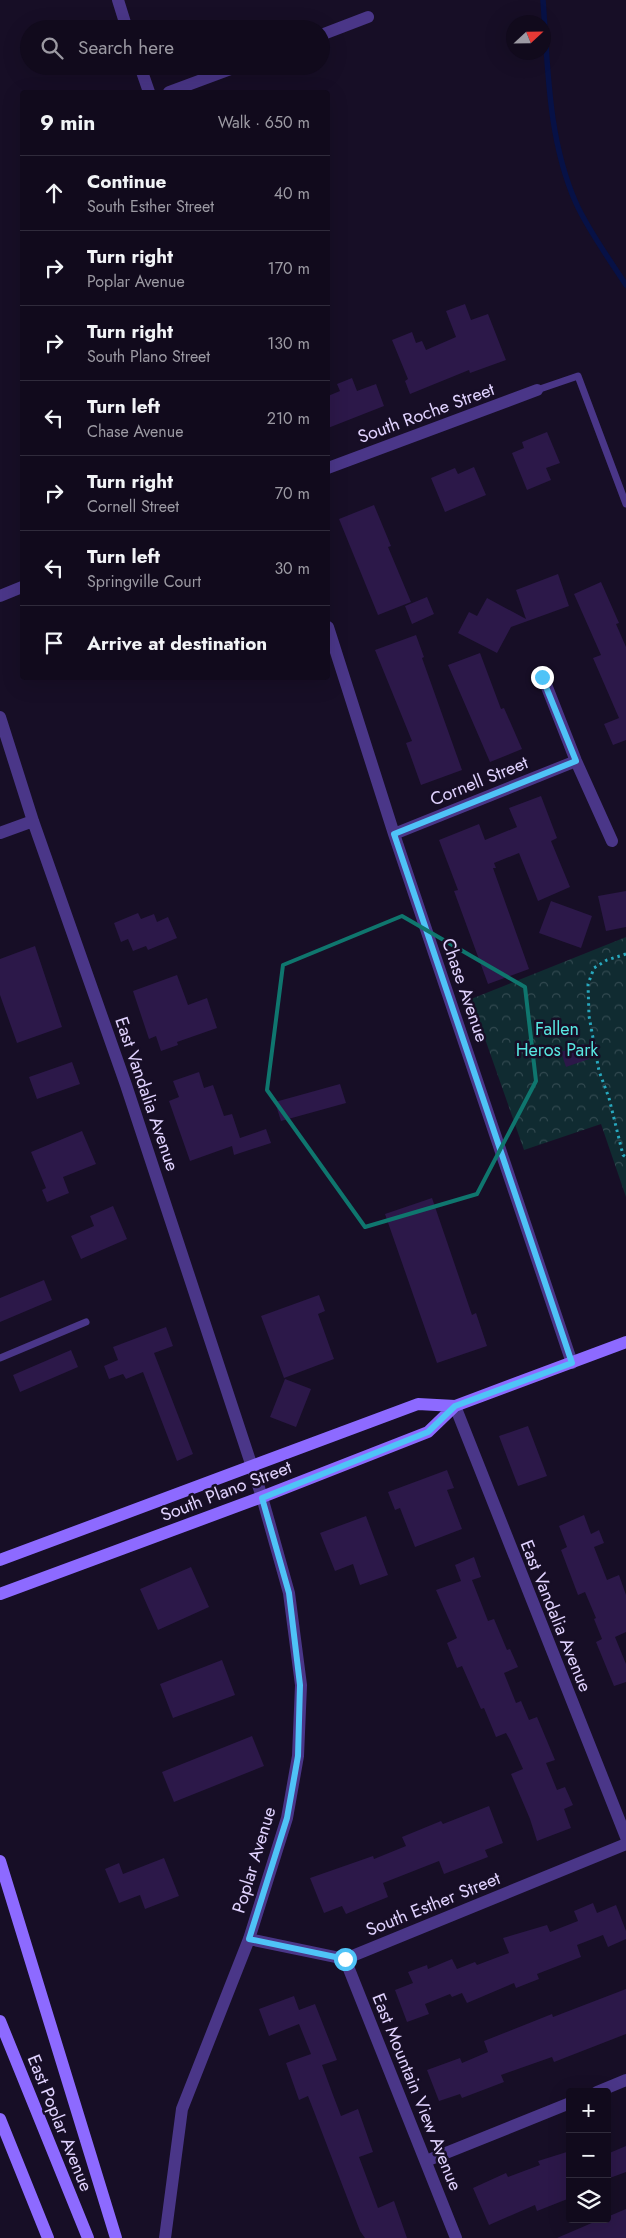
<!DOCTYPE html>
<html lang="en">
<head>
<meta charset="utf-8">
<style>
  :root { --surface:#110a1c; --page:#1a1325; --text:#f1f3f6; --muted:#9c9aa3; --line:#302b3b }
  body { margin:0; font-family:Jost,sans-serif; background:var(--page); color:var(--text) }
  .controls { position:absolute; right:15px; bottom:15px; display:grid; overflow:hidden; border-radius:5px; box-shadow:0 5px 20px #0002 }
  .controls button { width:45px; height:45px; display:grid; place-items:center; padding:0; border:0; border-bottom:1px solid var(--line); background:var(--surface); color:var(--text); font:25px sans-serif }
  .compass { position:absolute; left:506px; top:15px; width:45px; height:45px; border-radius:50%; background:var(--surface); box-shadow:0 5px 20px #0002; rotate:68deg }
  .stop { position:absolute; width:15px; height:15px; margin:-11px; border:4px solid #4fc3f7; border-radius:50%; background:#fff }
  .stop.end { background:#4fc3f7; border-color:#fff; box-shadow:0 1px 5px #0008 }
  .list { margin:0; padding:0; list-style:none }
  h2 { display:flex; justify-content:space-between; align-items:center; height:65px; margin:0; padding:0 20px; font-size:21px }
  h2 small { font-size:16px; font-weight:400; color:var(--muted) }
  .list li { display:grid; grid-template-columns:32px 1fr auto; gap:15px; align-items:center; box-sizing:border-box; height:75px; padding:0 20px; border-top:1px solid var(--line) }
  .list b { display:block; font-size:19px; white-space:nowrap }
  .list p { margin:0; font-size:16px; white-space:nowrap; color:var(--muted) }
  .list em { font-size:16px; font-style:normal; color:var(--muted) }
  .icon { flex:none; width:28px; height:28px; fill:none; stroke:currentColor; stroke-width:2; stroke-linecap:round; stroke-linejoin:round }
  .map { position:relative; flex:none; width:626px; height:2238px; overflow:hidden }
  .search { position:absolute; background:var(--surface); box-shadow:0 5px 20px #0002; left:20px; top:20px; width:310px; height:55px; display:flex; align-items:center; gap:12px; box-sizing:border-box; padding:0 18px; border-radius:28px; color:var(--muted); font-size:19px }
  .panel { position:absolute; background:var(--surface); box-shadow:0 5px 20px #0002; left:20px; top:90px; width:310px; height:590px; border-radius:5px }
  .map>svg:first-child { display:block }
  .park { fill:url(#park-crowns) }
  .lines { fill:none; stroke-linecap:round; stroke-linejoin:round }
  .stream { stroke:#071146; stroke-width:5.5 }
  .building { fill:#2c1849 }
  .path { stroke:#28a8be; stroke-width:3; stroke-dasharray:2.5 4; stroke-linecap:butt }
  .service { stroke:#4a3688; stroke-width:7 }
  .minor { stroke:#4a3688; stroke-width:12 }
  .secondary { stroke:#8d6aff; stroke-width:12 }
  .route { stroke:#4fc3f7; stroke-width:6 }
  .marked { fill:none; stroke:#0f766e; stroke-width:4; stroke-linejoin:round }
  .labels { text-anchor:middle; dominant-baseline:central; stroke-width:5; stroke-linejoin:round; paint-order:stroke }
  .street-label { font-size:18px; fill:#e1d3ff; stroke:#170e26 }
  .park-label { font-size:18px; fill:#58e7e1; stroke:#170e26 }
</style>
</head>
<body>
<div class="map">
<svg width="626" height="2238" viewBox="0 0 626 2238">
  <defs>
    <pattern id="park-crowns" width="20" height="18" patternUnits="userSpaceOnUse" patternTransform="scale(1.25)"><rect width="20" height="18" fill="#102b31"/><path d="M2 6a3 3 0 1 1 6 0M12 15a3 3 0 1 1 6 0" fill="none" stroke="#324950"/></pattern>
  </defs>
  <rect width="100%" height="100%" fill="#170e26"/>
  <!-- park -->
  <path class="park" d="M 626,937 L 626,1197 L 601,1124 L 524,1150 L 471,999 Z"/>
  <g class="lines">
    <!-- stream -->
    <path class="stream" d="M 543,0 C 548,68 548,140 576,203 C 588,230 610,260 626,285"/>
  </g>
  <!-- building -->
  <path class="building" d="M 465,304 L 471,320 L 488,314 L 506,360 L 470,373 L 469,370 L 410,394 L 405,381 L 408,379 L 392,340 L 412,332 L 416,343 L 422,341 L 426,350 L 456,337 L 446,311 Z
    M 352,378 L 357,391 L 376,384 L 384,406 L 328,428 L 328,396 L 340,391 L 337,384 Z
    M 547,432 L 560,463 L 546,468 L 551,480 L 527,490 L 512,453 L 524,448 L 522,442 Z
    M 474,467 L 486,495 L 445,512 L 431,478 L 455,468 L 458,474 Z
    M 374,505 L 391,546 L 388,547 L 411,602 L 378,615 L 339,519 Z
    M 558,574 L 569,606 L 511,627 L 497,653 L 458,633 L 469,612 L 477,616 L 487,598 L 526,619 L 516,590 Z
    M 601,582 L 619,623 L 616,624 L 626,647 L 626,740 L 613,745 L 604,724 L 619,718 L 593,658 L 601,655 L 574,594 Z
    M 427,597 L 434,614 L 412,624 L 405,606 Z
    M 416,635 L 424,657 L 422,658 L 462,770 L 421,785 L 406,743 L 412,741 L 375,650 Z
    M 480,653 L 501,709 L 504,708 L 522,749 L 490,762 L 448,665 Z
    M 541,796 L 557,838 L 551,841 L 570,887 L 538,901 L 519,853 L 494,863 L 496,868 L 493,868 L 529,969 L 488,984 L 454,891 L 458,890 L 439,840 L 479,824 L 485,840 L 517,827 L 509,808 Z
    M 626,891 L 626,927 L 606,931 L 598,896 Z
    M 551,901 L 592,916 L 581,948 L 539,933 Z
    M 138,913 L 141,919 L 154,914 L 157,922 L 168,917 L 177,938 L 148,950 L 146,946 L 133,951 L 128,939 L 121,942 L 114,923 Z
    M 35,946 L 62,1027 L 17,1043 L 0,995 L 0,959 Z
    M 177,975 L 188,1005 L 207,998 L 217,1028 L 177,1042 L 178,1045 L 161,1051 L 156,1036 L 149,1039 L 133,991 Z
    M 584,1044 L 589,1059 L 566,1067 L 561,1052 Z
    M 72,1062 L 80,1084 L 37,1099 L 29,1077 Z
    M 199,1072 L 204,1088 L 213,1085 L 224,1116 L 232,1114 L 240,1138 L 266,1129 L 271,1143 L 234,1155 L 232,1146 L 190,1161 L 169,1101 L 179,1097 L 173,1081 Z
    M 340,1084 L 346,1103 L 281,1121 L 275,1102 Z
    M 82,1131 L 96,1164 L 63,1177 L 69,1193 L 47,1202 L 42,1190 L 46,1188 L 31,1152 Z
    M 432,1198 L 472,1315 L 476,1313 L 487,1346 L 437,1363 L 385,1214 Z
    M 113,1206 L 127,1239 L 81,1259 L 71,1236 L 94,1226 L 90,1216 Z
    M 44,1280 L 52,1300 L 0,1322 L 0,1298 Z
    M 319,1295 L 325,1311 L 318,1314 L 334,1359 L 284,1378 L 261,1316 Z
    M 166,1327 L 173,1346 L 154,1353 L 193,1454 L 177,1461 L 143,1372 L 126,1379 L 123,1374 L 109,1379 L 104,1366 L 118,1360 L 113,1347 Z
    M 71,1350 L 78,1367 L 20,1392 L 13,1375 Z
    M 285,1379 L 311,1389 L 296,1427 L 270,1417 Z
    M 528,1426 L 547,1476 L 518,1486 L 499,1436 Z
    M 447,1470 L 454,1488 L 447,1490 L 462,1529 L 415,1547 L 400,1508 L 395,1510 L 388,1492 Z
    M 584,1515 L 591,1534 L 599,1530 L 604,1543 L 594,1547 L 607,1580 L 619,1575 L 626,1595 L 626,1632 L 615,1637 L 626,1664 L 626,1682 L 614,1686 L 596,1642 L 602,1639 L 594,1619 L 596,1618 L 585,1592 L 578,1595 L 561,1550 L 567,1547 L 559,1526 Z
    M 366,1516 L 388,1575 L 360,1585 L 353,1564 L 335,1571 L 320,1533 Z
    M 474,1557 L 481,1577 L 472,1580 L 488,1621 L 494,1619 L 507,1650 L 510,1649 L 518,1667 L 504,1673 L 516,1703 L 521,1701 L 529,1720 L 537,1717 L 555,1760 L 546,1763 L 557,1790 L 565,1787 L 573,1805 L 564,1809 L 571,1828 L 537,1841 L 530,1819 L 511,1774 L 523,1769 L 510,1740 L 506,1733 L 496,1737 L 484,1708 L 481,1709 L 462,1666 L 457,1668 L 447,1643 L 457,1638 L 436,1590 L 461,1581 L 455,1565 Z
    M 191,1567 L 209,1607 L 158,1630 L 140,1589 Z
    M 222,1660 L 235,1695 L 173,1718 L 160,1684 Z
    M 252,1736 L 264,1766 L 174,1802 L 162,1772 Z
    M 489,1806 L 503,1843 L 485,1850 L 488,1857 L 444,1874 L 439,1861 L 383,1883 L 388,1897 L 346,1914 L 342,1906 L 324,1913 L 310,1878 L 373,1856 L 374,1859 L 406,1846 L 402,1837 L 441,1821 L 443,1824 Z
    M 164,1858 L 179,1896 L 145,1909 L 140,1895 L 119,1903 L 105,1869 L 119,1863 L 123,1874 Z
    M 593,1903 L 597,1913 L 616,1905 L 626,1931 L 626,1939 L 608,1947 L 603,1935 L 577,1945 L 581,1957 L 537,1974 L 539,1979 L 516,1988 L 514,1983 L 467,2003 L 462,1993 L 452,1997 L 450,1994 L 425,2004 L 429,2014 L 407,2022 L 395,1990 L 413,1983 L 408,1972 L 427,1965 L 428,1969 L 452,1959 L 457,1969 L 475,1962 L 477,1965 L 509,1953 L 503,1938 L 547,1925 L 550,1932 L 578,1921 L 574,1911 Z
    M 626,1989 L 626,2034 L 554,2062 L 552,2057 L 501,2075 L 504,2082 L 462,2098 L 460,2094 L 439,2101 L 427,2070 L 460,2058 L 462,2063 L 488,2052 L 484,2041 L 552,2014 L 553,2017 Z
    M 294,1996 L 299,2010 L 315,2004 L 337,2060 L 322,2065 L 333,2095 L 341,2116 L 358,2109 L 373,2152 L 359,2157 L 378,2208 L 394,2201 L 407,2238 L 365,2238 L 360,2231 L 308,2096 L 299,2100 L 286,2063 L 311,2054 L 299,2024 L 269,2036 L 259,2009 Z
    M 626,2146 L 626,2172 L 607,2179 L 607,2154 Z
    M 570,2151 L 570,2198 L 537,2211 L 535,2205 L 489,2225 L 473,2188 L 506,2173 L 508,2177 L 540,2165 L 538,2161 Z
    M 626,2209 L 626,2238 L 557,2238 L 601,2219 L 607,2219 L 607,2217 Z"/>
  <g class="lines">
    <!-- path -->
    <path class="path" d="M 626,954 L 607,960 L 594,968 L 588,984 L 589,1016 L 599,1071 L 609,1098 L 623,1155 L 626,1157"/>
    <!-- service -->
    <path class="service" d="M 537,390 L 578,376 L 626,504
      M 0,1358 L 86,1322"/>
    <!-- minor -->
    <path class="minor" d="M 118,0 L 127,29
      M 321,35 L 368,17
      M 140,66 L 149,92
      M 169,92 L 239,66
      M 328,468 L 537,390
      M 0,596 L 22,587
      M 328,627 L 394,834 L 572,1363
      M 543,677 L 576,761 L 612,841
      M 0,717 L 33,821 L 126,1085 L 262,1497 L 289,1593 L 301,1685 L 298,1756 L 287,1818 L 249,1939 L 182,2109 L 165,2238
      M 0,833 L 33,821
      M 394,834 L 576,761
      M 455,1406 L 626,1837
      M 249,1939 L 345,1959 L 626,1844
      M 345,1959 L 456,2238
      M 597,2092 L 626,2080
      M 426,2161 L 570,2103"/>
    <!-- secondary -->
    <path class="secondary" d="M 0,1560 L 418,1404 L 455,1406
      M 0,1594 L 262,1497 L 428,1432 L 455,1406 L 626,1342
      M 0,1861 L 116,2238
      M 0,2021 L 88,2238
      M 0,2119 L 48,2238"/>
  </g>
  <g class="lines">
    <!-- route -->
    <path class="route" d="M 345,1959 L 249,1939 L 287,1818 L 298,1756 L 300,1685 L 289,1593 L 262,1498 L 428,1432 L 455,1406 L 572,1363 L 394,834 L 576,761 L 542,677"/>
  </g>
  <!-- marked area -->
  <path class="marked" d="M 402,916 L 525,987 L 536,1081 L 477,1194 L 365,1227 L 267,1090 L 283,965 Z"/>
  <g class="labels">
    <!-- street labels -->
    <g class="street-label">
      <text transform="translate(426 413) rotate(-20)">South Roche Street</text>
      <text transform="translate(479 781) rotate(-22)">Cornell Street</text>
      <text transform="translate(465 990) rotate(71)">Chase Avenue</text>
      <text transform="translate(147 1094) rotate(71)">East Vandalia Avenue</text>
      <text transform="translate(226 1491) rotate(-21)">South Plano Street</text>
      <text transform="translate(556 1616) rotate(68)">East Vandalia Avenue</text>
      <text transform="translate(254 1860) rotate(-73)">Poplar Avenue</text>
      <text transform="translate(433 1904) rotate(-22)">South Esther Street</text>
      <text transform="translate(417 2092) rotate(68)">East Mountain View Avenue</text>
      <text transform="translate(60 2123) rotate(68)">East Poplar Avenue</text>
    </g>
    <!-- park labels -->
    <g class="park-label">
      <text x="557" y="1029">Fallen<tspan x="557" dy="21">Heros Park</tspan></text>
    </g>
  </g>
</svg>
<div class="controls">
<button>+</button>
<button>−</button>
<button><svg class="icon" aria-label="layers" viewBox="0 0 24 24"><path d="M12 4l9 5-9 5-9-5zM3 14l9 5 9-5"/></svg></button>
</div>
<svg class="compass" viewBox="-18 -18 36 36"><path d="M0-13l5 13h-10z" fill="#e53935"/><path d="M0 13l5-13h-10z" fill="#9c9aa3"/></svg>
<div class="stop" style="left:345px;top:1959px"></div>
<div class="stop end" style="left:542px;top:677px"></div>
<div class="search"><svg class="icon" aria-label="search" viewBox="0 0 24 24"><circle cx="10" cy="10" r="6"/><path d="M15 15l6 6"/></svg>Search here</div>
<section class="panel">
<h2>9 min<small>Walk · 650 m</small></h2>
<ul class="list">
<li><svg class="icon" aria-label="ahead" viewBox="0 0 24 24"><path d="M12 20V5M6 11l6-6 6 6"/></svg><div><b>Continue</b><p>South Esther Street</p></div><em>40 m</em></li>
<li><svg class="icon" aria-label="right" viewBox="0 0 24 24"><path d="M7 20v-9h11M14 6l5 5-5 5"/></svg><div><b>Turn right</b><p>Poplar Avenue</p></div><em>170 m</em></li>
<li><svg class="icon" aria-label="right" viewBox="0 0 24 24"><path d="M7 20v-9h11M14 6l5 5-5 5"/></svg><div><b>Turn right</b><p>South Plano Street</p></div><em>130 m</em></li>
<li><svg class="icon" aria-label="left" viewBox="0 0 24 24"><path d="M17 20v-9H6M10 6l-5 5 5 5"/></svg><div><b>Turn left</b><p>Chase Avenue</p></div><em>210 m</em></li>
<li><svg class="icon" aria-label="right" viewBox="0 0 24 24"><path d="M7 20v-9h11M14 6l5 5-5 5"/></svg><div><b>Turn right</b><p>Cornell Street</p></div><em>70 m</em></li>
<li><svg class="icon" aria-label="left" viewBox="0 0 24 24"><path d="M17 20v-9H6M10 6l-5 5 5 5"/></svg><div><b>Turn left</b><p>Springville Court</p></div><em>30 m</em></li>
<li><svg class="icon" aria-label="arrive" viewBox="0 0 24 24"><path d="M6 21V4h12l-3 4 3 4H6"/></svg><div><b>Arrive at destination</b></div></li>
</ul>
</section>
</div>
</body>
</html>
